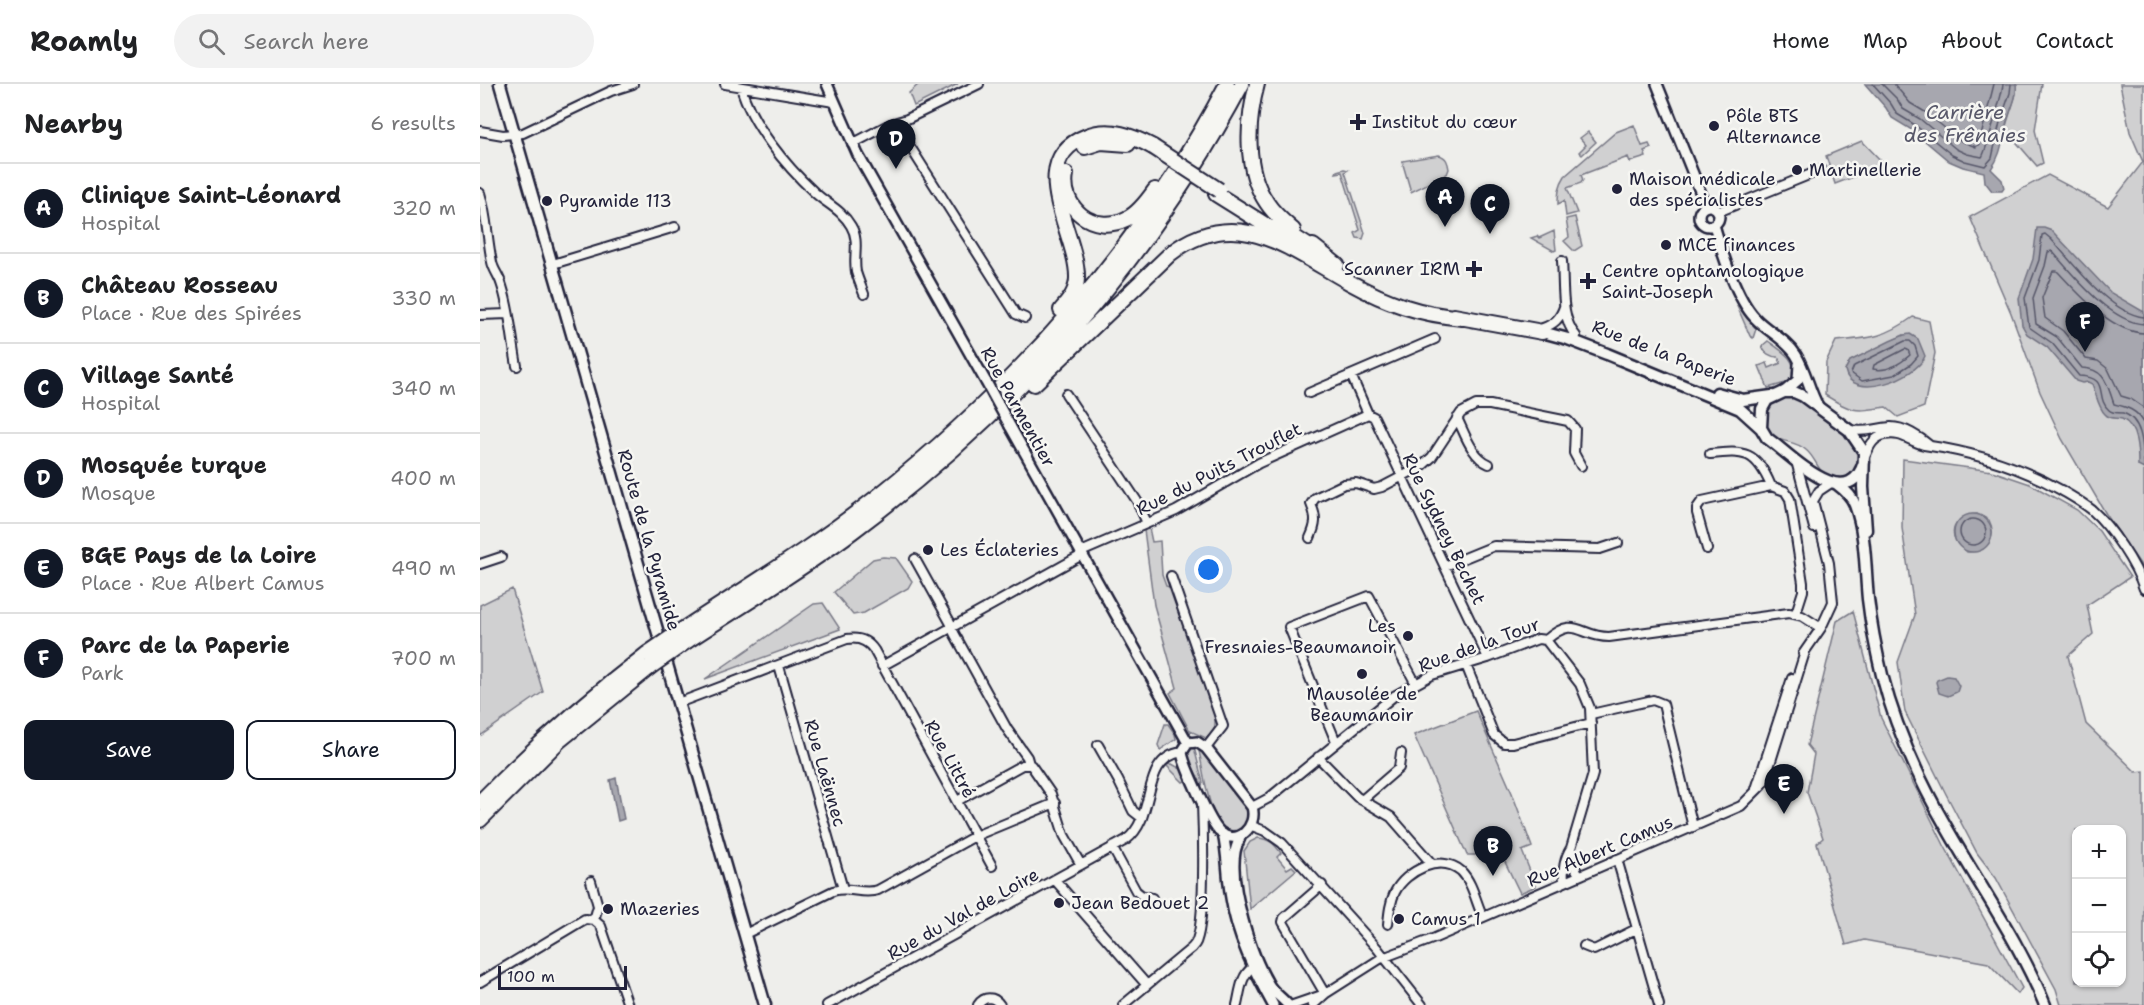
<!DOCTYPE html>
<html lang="en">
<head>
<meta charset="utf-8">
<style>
  :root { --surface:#fff; --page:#f2f2f2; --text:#202124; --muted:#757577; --line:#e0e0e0; --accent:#111827 }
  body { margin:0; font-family:"Shantell Sans",sans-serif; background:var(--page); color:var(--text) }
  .controls { position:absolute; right:18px; bottom:18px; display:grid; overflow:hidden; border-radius:12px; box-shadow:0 2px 4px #0004 }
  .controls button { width:54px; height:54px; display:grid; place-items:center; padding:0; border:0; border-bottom:2px solid var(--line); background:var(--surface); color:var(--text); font:30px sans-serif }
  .scale { position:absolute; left:18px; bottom:15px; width:129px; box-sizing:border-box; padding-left:6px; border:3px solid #22223b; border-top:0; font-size:16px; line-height:21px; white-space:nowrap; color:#22223b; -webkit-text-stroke:4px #f6f6f2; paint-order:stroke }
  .you { position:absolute; left:729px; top:486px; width:21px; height:21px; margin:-15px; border:4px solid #fff; border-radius:50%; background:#1a73e8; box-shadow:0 0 0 9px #1a73e833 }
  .badge { display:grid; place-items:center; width:39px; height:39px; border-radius:50%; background:var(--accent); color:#fff; font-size:20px; font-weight:700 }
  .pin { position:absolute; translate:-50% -50px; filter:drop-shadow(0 2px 3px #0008) }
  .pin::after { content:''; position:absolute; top:32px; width:21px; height:18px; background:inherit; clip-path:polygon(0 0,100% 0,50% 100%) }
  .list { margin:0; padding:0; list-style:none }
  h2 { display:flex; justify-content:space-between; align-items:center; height:78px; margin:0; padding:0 24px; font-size:26px }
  h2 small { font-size:20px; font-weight:400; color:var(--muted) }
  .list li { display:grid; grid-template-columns:39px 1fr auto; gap:18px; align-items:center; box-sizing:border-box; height:90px; padding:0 24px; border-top:2px solid var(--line) }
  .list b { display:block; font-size:22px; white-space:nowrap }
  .list p { margin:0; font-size:20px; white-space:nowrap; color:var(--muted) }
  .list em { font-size:20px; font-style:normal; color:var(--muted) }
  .actions { display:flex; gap:12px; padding:18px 24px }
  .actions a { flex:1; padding:14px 0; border:2px solid var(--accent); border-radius:12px; text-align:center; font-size:21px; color:var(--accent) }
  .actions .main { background:var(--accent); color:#fff }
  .icon { flex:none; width:33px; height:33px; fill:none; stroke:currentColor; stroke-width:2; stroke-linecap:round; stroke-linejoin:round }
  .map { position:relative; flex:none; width:1664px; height:921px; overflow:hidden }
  header { display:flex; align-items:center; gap:36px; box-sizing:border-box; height:84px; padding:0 30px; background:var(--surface); border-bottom:2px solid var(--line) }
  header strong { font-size:28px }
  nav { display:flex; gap:33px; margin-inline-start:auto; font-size:21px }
  .search { width:420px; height:54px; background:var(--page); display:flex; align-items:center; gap:15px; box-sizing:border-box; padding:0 21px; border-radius:33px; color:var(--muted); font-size:22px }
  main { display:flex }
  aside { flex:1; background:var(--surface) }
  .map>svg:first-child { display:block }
  .green { fill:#d0d0d1; stroke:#797986; stroke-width:1.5; fill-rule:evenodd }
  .water { fill:#a7a7af; stroke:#727281; stroke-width:1.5 }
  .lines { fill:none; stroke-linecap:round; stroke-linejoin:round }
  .shore { stroke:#575769; stroke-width:1.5 }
  .minor-casing { stroke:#22223b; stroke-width:12 }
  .tertiary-casing { stroke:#22223b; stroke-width:14 }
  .secondary-casing { stroke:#22223b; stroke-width:15 }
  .motorway-casing { stroke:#22223b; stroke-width:18 }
  .minor { stroke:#f6f6f2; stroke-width:8 }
  .tertiary { stroke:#f6f6f2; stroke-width:9 }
  .secondary { stroke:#f6f6f2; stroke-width:10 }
  .motorway { stroke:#f6f6f2; stroke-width:14 }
  .tertiary-bridge-casing { stroke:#22223b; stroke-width:14; stroke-linecap:butt }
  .motorway-bridge-casing { stroke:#22223b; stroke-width:18; stroke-linecap:butt }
  .tertiary-bridge { stroke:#f6f6f2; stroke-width:9 }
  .motorway-bridge { stroke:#f6f6f2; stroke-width:14 }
  .poi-dot { fill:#22223b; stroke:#f6f6f2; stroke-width:2 }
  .labels { text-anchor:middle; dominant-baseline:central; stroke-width:5; stroke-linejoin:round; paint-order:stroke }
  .poi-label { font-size:18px; fill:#22223b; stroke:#f6f6f2; text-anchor:start }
  .street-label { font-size:18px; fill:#22223b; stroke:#f6f6f2 }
  .water-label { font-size:20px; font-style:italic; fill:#575769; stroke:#f6f6f2 }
</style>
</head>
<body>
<header>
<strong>Roamly</strong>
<div class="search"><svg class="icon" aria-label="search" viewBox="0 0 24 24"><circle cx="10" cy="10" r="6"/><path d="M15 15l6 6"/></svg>Search here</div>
<nav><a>Home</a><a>Map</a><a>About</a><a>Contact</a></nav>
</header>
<main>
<aside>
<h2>Nearby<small>6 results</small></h2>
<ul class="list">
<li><span class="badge">A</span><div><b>Clinique Saint-Léonard</b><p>Hospital</p></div><em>320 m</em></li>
<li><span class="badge">B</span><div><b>Château Rosseau</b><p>Place · Rue des Spirées</p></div><em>330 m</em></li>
<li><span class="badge">C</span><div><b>Village Santé</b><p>Hospital</p></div><em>340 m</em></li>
<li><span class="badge">D</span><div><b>Mosquée turque</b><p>Mosque</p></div><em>400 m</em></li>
<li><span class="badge">E</span><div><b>BGE Pays de la Loire</b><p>Place · Rue Albert Camus</p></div><em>490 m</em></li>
<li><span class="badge">F</span><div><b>Parc de la Paperie</b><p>Park</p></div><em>700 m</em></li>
</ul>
<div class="actions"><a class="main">Save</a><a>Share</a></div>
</aside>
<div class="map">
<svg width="1664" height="921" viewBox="0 0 1664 921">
  <rect width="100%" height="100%" fill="#eeeeeb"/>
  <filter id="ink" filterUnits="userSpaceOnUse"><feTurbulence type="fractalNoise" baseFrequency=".0167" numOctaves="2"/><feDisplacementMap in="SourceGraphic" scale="12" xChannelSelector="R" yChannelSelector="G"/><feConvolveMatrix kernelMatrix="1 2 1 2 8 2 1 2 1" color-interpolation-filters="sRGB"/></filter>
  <g filter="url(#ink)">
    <!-- green -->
    <path class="green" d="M 439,0 L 478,0 L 434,22 L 429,9 Z
      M 1536,0 L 1562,0 L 1555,46 L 1563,79 L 1557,82 L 1525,45 L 1536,10 Z
      M 1640,0 L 1664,0 L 1664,486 L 1626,430 L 1582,355 L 1560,308 L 1531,229 L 1490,133 L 1568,91 L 1628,123 L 1663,78 L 1650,48 Z
      M 1154,41 L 1162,62 L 1169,60 L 1171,64 L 1164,67 L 1166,73 L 1150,78 L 1148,73 L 1101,91 L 1103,96 L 1101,99 L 1087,104 L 1097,129 L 1086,132 L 1084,117 L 1078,120 C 1078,109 1079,101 1085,92 L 1136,48 Z
      M 1108,48 L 1116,58 L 1102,71 L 1099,68 L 1106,61 L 1100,54 Z
      M 1382,57 L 1405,81 L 1355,100 L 1346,72 Z
      M 959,71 C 967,73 968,79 969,85 L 967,90 L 931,108 L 922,77 Z
      M 864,85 L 868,86 L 865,88 L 885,149 L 883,155 L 877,154 L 875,149 L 880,146 L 862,88 L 856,89 L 857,87 Z
      M 1095,133 L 1102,162 L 1094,167 L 1084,157 L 1089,153 L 1086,135 Z
      M 1074,147 L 1076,166 L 1074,167 L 1051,154 L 1057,152 L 1059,154 Z
      M 1257,222 L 1259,222 L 1276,245 L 1273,254 L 1270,252 Z
      M 1433,233 L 1449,237 L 1455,269 L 1444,323 L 1418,333 L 1406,323 C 1373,328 1373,328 1345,311 L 1346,278 L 1356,257 C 1391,254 1404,254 1433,233 ZM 1424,251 L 1444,276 L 1434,285 L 1365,286 L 1370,277 Z
      M 1288,257 C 1302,267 1317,275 1314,294 L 1309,298 L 1288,304 L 1279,282 L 1287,279 L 1289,284 L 1301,279 L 1298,273 C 1291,273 1284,269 1282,262 Z
      M 1304,313 L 1313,313 L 1321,317 C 1339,330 1394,359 1375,386 C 1370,392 1362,396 1354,394 C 1337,391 1338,376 1326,366 C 1311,352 1287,363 1286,336 C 1285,322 1293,318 1304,313 Z
      M 1423,375 L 1512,387 L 1550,400 L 1597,426 L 1619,447 L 1650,493 L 1607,521 L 1613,550 L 1588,572 L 1606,640 L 1656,688 L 1664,687 L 1664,921 L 1581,921 L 1576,905 L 1516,794 L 1497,769 L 1466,710 L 1425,628 L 1418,578 L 1435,531 L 1422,444 ZM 1497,430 L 1509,436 C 1518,454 1506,469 1487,468 C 1484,464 1478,461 1476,457 C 1467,442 1484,430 1497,430 ZM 1596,746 L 1642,746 L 1642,898 L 1596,898 Z
      M 669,444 L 672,458 L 680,457 L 682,491 L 686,502 L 690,503 L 696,518 L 734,629 C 736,640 736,648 726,654 L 710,647 L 690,609 L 697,604 L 674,521 L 664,446 Z
      M 403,473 L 416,474 L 432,497 L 428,504 L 384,529 L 373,531 L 354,508 L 393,475 Z
      M 32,505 L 63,608 L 0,652 L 0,521 Z
      M 343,519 L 360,545 L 225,595 L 334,520 Z
      M 1373,527 L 1401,634 L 1464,761 L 1542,904 L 1538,910 L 1508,879 L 1384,856 L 1366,861 L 1337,759 L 1343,754 L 1327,708 L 1334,670 L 1327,661 L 1357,537 Z
      M 996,627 L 1032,709 L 1052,763 L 1042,767 L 1056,802 L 1040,809 L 1022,772 L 1014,764 L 995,771 L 987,771 L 934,651 Z
      M 685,640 L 688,640 L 695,650 L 696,655 L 680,666 L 678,661 Z
      M 714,663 L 723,699 L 722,701 L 707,672 L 709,665 Z
      M 721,666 L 768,725 C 771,734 767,739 761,746 L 747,747 C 728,733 724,689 719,667 Z
      M 692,680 L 701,685 L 707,696 L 703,698 L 686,681 Z
      M 778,754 C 790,755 794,760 801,769 L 797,773 L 807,785 L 812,782 L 816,786 L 770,825 L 764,767 L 770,758 Z"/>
    <!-- water -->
    <path class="water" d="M 1385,0 L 1536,0 C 1538,14 1529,27 1526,41 C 1522,57 1521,72 1511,85 L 1522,96 L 1524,104 L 1522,107 L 1512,107 L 1505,98 L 1504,88 L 1483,83 L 1469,77 L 1432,46 L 1412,34 L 1406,24 Z
      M 1557,144 L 1564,144 L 1572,147 L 1631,209 L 1664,228 L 1664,385 L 1658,382 C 1658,368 1658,342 1642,335 C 1635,333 1630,336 1625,330 C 1618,323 1616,309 1612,300 L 1608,298 L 1602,299 L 1596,297 L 1567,263 L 1547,250 L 1542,241 L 1539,214 L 1553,175 Z
      M 1430,250 L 1438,255 L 1445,272 C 1437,294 1371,319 1365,286 L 1370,277 L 1410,257 L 1424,251 Z
      M1474 449a19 19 0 1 1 38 0a19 19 0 1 1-38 0Z
      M 1467,592 L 1474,593 L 1479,602 L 1477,608 L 1468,612 L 1459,609 L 1456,598 L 1457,596 Z
      M 136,694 L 144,735 L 138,737 L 130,696 Z"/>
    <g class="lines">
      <!-- shore -->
      <path class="shore" d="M 1393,0 L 1411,20 L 1417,30 L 1435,41 L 1472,71 L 1485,77 L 1505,82 L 1512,74 L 1520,38 L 1530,9 L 1531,0
        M 1402,0 L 1417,15 L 1423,25 L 1440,35 L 1476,65 L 1487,70 L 1502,73 C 1505,70 1523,7 1523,0
        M 1414,0 L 1430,19 L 1445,28 L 1481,57 L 1496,63 L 1499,60 L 1514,0
        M 1664,233 C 1629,229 1593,179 1571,155 L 1565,150 L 1562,151 L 1559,176 L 1545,214 L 1549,243 L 1572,259 L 1599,292 C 1631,293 1614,313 1629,326 C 1633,330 1638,328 1643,329 C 1662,335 1663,361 1664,378
        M 1664,240 C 1630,238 1593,191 1572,167 L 1568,168 L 1565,182 L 1553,214 L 1556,240 L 1577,253 L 1602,284 C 1626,285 1627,301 1634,320 C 1647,323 1657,326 1664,339
        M 1664,249 C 1631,248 1598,209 1577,187 L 1573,187 L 1562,214 L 1565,234 L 1583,247 L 1606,275 L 1618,277 L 1628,285 L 1641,312 L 1651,315 L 1664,324
        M 1425,257 L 1430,257 L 1435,262 L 1438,272 L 1431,280 L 1414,291 L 1382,297 L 1371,289 L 1374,282 Z
        M 1425,265 L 1428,266 L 1430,271 C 1420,280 1406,288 1393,285 L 1394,281 Z
        M1480 448a13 13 0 1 1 26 0a13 13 0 1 1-26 0Z"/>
      <defs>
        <path id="minor" d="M 245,0 L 354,18
          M 261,3 C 271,40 306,82 334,108 C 348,121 361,125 371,142 C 380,157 373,172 376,188 C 378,195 381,202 384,210
          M 415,39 L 536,230 L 545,234
          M 0,47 L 23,51 L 43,49 L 131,7 L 153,0
          M 372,60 L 410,40 L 427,35 L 499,0
          M 0,109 C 7,131 7,155 12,178 C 13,185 19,192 21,199 C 30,224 32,256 37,282
          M 1238,128 L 1341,86
          M 1082,177 C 1084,201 1080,234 1096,252
          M 73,180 L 195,143
          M 0,231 L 28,230
          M 1063,244 C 1074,240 1080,235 1084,223
          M 871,291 L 955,255
          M 829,309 L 871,291 L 888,330
          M 586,310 L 657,417 L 667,439
          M 977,334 C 985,350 992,373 1009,380
          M 1369,346 C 1390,349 1394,344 1411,343 C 1424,343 1440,353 1449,361
          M 1230,370 C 1265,366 1276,367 1291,402
          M 1385,373 C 1389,363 1393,353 1405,351 C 1421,347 1430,358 1444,361 C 1493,368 1537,381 1581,406 C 1591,412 1602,418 1612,426 C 1631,443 1656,480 1664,505
          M 1316,377 L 1334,444
          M 830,454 C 836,441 837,434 831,420 L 835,414 L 864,400 L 876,399 L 894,405 L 902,403 L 942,382 L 952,373 L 981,329 L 996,321 L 1010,321 L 1088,337 L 1095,345 L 1094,369 L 1101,382
          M 1227,465 L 1217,429 L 1217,424 L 1222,417 L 1291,402 L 1305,407 L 1310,415 L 1323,499 L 1323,507 L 1316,529
          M 601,468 L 696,427 L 779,379 L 888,330 L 894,333 L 1008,574
          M 435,475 L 470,538 L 474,549 L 527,645 L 547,673 L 549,680
          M 0,480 L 21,473
          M 965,482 L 1014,462 L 1120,465 L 1138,459
          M 691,492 L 743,642 L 726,664
          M 1066,556 C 1096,530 1099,553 1129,553 L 1309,529 L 1322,532 L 1341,544
          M 1066,556 L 1100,600 L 1110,624 L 1113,690 L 1091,764 C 1084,775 1083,785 1084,798
          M 1323,570 L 1341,544 L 1353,518 L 1349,479 L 1333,417 L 1339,407 L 1351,399
          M 986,581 L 1014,651 L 1024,659 L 1033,659 L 1111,639
          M 299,582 L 363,805
          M 402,582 L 602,471
          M 198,619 L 367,555 C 379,553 388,557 394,566 L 512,782
          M 1111,630 L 1173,616 L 1183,620 L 1213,743
          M 856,658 L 809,543 L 889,512 L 936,600
          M 618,661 L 638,696 L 653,727 L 662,734
          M 838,673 L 877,713 L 911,733 L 952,780
          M 1276,705 L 1312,594
          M 882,716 L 919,684 L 921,669
          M 477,717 L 542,681 L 551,681 L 571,710 L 584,751 L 601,781
          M 772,723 L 789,714 L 914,612 L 952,591 L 1008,574 L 1058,555 L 1066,556
          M 772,742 L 785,747 L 802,759 L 897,864 L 942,921
          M 632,763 L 656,807 L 661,811 L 672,814
          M 1091,765 L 1091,776 L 1099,791
          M 1137,775 L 1179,921
          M 575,796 L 666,900
          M 111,797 L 118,822 L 114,836 L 121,842 L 148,921
          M 842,801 L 804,834 L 803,838 L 845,910
          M 908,840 C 909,829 910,818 915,808 C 926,787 960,769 981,787 C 993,799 996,819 1003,833
          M 265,850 L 353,807 C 368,802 383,811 398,806 L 495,752 L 575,719
          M 1104,862 L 1114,866 L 1156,845
          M 0,898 L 105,835 L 114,836
          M 347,921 L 646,756 C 678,732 659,675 702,668
          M 498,921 C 504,912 514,912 520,921
          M 643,921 L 708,867 C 711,865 713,863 715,860 C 726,843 723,743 722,719
          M 757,921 C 760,909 761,891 772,884
          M 813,921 L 845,910
          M 833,921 L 845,910 L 900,875 L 955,854 L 1261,722 L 1282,701 L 1286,693 L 1325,568"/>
        <path id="tertiary" d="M 347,0 L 378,71 L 506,298
          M 1177,0 L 1226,122
          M1219 132a10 10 0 1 1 20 0a10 10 0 1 1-20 0Z
          M 1234,141 C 1242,168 1256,214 1275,234 C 1287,247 1307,256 1316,271 C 1326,287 1329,306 1338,322
          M 1304,308 L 1318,296 L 1319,280
          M 530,342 L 708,659
          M 717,658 L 726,664 L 772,723 C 778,743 757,763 740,748 C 731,741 703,679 702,668 L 708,659 Z
          M 743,750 C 748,771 747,793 751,814 C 757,853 774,887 793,921
          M 761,751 C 759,757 756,762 755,768 C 749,803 771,871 789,901 C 794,909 802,914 808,921"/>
        <path id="secondary" d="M 20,0 L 285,921
          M 1062,248 L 1088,255 L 1127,270 L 1260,325 L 1281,344 L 1287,354 C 1311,371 1368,432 1384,378
          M 1237,309 L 1263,316 L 1292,312
          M 1281,344 L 1282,325 L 1287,316 L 1304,308 L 1314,308 L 1323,312 L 1369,346 L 1384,368 L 1383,403 L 1386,446
          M 1357,400 C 1365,406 1372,412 1375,421 C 1386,450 1385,485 1388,515 C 1391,541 1396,566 1402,591 C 1416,646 1440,698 1468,746 C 1501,804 1540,859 1565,921"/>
        <path id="motorway" d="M 777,0 C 767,37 764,86 787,119 C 794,130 804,138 813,146
          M 605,63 L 621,58 L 648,60
          M 586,90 C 580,124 613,151 646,135 C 658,130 668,116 675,106
          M 736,110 L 803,152
          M 797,142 L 839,169
          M 833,162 L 857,181
          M 581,226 C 589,217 597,207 597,194 C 598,150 542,77 607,52 C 630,43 653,52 673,63
          M 974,232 L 1062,248
          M 554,300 L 690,170 C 756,118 811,166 869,198 C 907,219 939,230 982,234
          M 202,546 C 267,503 335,462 397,413 C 539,300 663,161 747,0
          M 207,557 C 262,521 320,487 373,447 C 536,325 666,180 762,0
          M 0,718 C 53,664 107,616 167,570
          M 0,736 L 80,656 L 170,583"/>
      </defs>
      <!-- minor casing -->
      <use href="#minor" class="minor-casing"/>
      <!-- tertiary casing -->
      <use href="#tertiary" class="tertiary-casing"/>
      <!-- secondary casing -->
      <use href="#secondary" class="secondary-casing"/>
      <!-- motorway casing -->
      <use href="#motorway" class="motorway-casing"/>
      <!-- minor -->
      <use href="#minor" class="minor"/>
      <!-- tertiary -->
      <use href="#tertiary" class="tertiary"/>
      <!-- secondary -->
      <use href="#secondary" class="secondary"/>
      <!-- motorway -->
      <use href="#motorway" class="motorway"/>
      <defs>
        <path id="tertiary-bridge" d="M 506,298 L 530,342"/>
        <path id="motorway-bridge" d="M 673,63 L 739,106
          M 167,570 L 202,546
          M 170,583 L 207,557"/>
      </defs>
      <!-- tertiary-bridge casing -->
      <use href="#tertiary-bridge" class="tertiary-bridge-casing"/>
      <!-- motorway-bridge casing -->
      <use href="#motorway-bridge" class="motorway-bridge-casing"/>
      <!-- tertiary-bridge -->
      <use href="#tertiary-bridge" class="tertiary-bridge"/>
      <!-- motorway-bridge -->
      <use href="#motorway-bridge" class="motorway-bridge"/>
    </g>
  </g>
  <!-- markers -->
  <g class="poi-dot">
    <path d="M875 29h6v6h6v6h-6v6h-6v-6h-6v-6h6z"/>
    <circle cx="1234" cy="42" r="6"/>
    <circle cx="1317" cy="86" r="6"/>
    <circle cx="1137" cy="105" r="6"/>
    <circle cx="67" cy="117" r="6"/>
    <circle cx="1186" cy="161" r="6"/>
    <path d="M991 176h6v6h6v6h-6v6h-6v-6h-6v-6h6z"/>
    <path d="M1105 188h6v6h6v6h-6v6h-6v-6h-6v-6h6z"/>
    <circle cx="448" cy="466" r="6"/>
    <circle cx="928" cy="552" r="6"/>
    <circle cx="882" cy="590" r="6"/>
    <circle cx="579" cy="819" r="6"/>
    <circle cx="128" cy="825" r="6"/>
    <circle cx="919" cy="835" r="6"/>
  </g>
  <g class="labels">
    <!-- poi labels -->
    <g class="poi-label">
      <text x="1246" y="32">Pôle BTS<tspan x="1246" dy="21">Alternance</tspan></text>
      <text x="892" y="38">Institut du cœur</text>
      <text x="1329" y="86">Martinellerie</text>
      <text x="1149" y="95">Maison médicale<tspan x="1149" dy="21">des spécialistes</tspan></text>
      <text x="79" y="117">Pyramide 113</text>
      <text x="1198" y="161">MCE finances</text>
      <text x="980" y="185" text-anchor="end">Scanner IRM</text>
      <text x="1122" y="187">Centre ophtamologique<tspan x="1122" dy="21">Saint-Joseph</tspan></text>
      <text x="460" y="466">Les Éclateries</text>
      <text x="916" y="542" text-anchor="end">Les<tspan x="916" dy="21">Fresnaies-Beaumanoir</tspan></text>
      <text x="882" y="610" text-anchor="middle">Mausolée de<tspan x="882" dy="21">Beaumanoir</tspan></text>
      <text x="591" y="819">Jean Bedouet 2</text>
      <text x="140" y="825">Mazeries</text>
      <text x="931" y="835">Camus 1</text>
    </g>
    <!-- street labels -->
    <g class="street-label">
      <text transform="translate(1184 269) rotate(21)">Rue de la Paperie</text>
      <text transform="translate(538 323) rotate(61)">Rue Parmentier</text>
      <text transform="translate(739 385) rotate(-27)">Rue du Puits Trouflet</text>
      <text transform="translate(964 445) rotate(64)">Rue Sydney Bechet</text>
      <text transform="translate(169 456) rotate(74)">Route de la Pyramide</text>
      <text transform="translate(999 561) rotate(-20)">Rue de la Tour</text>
      <text transform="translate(470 675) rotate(61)">Rue Littré</text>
      <text transform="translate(345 689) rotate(74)">Rue Laënnec</text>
      <text transform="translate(1120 767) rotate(-23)">Rue Albert Camus</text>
      <text transform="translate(483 830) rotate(-29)">Rue du Val de Loire</text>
    </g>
    <!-- water labels -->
    <g class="water-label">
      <text x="1485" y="28">Carrière<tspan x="1485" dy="23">des Frênaies</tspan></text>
    </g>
  </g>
</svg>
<div class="controls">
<button>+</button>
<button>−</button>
<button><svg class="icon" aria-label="locate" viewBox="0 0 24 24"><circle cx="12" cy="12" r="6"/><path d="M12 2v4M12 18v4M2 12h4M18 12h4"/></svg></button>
</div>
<div class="scale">100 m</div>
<div class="you"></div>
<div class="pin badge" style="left:965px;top:143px">A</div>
<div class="pin badge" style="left:1013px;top:792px">B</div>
<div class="pin badge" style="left:1010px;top:150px">C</div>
<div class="pin badge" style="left:416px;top:85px">D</div>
<div class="pin badge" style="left:1304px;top:730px">E</div>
<div class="pin badge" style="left:1605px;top:268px">F</div>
</div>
</main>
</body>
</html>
